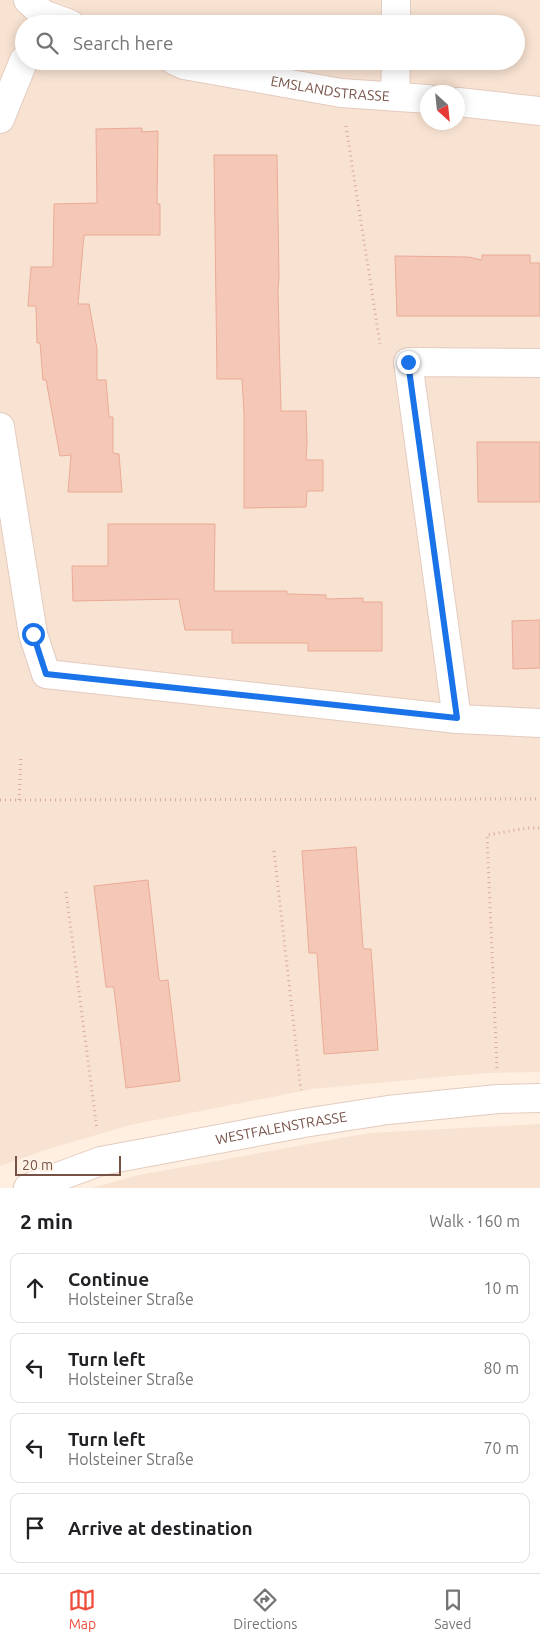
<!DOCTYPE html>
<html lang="en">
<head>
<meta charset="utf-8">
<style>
  :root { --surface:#fff; --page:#f6f6f6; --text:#202124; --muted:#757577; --line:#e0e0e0; --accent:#f04e3d }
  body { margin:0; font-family:Ubuntu,sans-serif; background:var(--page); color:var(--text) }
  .compass { position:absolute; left:420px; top:85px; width:45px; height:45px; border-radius:50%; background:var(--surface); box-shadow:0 2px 12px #0003; rotate:153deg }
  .scale { position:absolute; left:15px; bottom:12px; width:106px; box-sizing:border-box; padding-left:5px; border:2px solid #765146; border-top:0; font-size:14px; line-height:18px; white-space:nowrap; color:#765146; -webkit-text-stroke:4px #fff3e8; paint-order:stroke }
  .stop { position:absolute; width:15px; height:15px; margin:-11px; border:4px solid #1a73e8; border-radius:50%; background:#fff }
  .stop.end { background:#1a73e8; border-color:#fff; box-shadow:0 1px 5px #0008 }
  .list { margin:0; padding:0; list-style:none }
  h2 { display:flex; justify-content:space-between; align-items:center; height:65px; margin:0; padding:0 20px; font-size:21px }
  h2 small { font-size:16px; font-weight:400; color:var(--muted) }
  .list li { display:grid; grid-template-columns:32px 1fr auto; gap:15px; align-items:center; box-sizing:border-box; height:70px; margin:0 10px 10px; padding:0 10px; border:1px solid var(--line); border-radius:10px }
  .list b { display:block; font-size:19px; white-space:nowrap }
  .list p { margin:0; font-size:16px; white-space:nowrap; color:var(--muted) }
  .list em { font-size:16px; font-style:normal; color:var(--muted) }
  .icon { flex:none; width:28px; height:28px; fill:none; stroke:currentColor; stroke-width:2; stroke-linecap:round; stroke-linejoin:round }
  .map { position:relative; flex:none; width:540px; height:1188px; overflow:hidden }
  .search { position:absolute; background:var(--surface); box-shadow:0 2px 12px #0003; left:15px; right:15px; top:15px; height:55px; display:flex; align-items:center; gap:12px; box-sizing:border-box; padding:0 18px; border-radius:28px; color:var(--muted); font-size:19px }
  .sheet { height:385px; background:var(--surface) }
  nav { display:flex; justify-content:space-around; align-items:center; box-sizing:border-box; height:70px; border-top:1px solid var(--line); background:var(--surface); font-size:14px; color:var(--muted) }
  nav a { display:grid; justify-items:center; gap:2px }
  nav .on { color:var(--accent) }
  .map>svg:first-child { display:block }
  .residential { fill:#f8e2d1; fill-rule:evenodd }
  .building { fill:#f5c7b6; stroke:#e9ab96 }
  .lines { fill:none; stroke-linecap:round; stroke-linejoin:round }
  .minor-casing { stroke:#e4cbbf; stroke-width:30 }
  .path { stroke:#daaa9a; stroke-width:3; stroke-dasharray:1 4; stroke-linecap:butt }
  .minor { stroke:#fff; stroke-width:28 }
  .route { stroke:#1a73e8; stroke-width:6 }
  .labels { text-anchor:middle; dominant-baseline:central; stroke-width:5; stroke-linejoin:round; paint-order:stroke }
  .street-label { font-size:14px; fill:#765146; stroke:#fff3e8 }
</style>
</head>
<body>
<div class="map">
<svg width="540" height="1188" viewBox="0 0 540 1188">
  <rect width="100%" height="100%" fill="#feefe1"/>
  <!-- residential -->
  <path class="residential" d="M 0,0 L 540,0 L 540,1072 L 485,1073 L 312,1089 L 130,1125 L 45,1150 L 0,1166 ZM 24,24 L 516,24 L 516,61 L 24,61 ZM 428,92 L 458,92 L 458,122 L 428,122 Z
    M 540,1124 L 540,1188 L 92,1188 L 139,1175 L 369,1133 Z"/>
  <!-- building -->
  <path class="building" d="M 142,128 L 142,132 L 158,131 L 157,204 L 160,204 L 160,235 L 84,235 L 78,304 L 89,304 L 97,349 L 97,380 L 106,380 L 109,417 L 113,417 L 113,453 L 119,454 L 122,492 L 68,492 L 71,455 L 60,456 L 46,380 L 43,380 L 40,343 L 37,343 L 36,306 L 28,306 L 31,267 L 53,267 L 54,204 L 97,203 L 96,129 Z
    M 214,155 L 277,155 L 279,277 L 278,291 L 281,411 L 306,411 L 307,442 L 306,460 L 323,460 L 323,491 L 307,491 L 306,507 L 244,508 L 244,414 L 242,379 L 217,379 Z
    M 482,255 L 530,255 L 530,263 L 540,263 L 540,316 L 397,316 L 395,256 L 468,257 L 482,260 Z
    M 477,442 L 540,442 L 540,502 L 478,502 Z
    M 108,524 L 215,524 L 214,591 L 287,591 L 287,594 L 326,595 L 326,599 L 363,598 L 363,602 L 382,602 L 382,651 L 308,651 L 308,643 L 232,643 L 232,630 L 185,630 L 179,599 L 73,601 L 72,566 L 108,566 Z
    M 540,620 L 540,668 L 513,669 L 512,621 Z
    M 356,847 L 363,947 L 364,949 L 371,949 L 378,1050 L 324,1054 L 317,953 L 309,953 L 302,851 Z
    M 148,880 L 159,979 L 161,981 L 168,980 L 180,1081 L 126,1088 L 114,989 L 113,987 L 106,987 L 94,886 Z"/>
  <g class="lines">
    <defs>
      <g id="minor">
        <path d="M 28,0 L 43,14 L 70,24"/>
        <path d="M 396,24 L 396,0"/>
        <path id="s1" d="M 175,61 L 184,65 L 341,93 L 428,99"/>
        <path d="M 395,96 L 396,61"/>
        <path d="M 458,102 L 540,111"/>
        <path d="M 0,119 L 24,60"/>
        <path d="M 0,427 L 33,634 L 46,674 L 457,719 L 540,723"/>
        <path d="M 457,719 L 408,362 L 540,363"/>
        <path id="s2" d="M 28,1188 L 101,1161 L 304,1123 L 388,1110 L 498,1099 L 540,1098"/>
      </g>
    </defs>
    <!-- minor casing -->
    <use href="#minor" class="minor-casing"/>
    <!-- path -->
    <path class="path" d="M 346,126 L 380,344
      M 0,800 L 540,799
      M 19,800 L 21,755
      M 274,851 L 301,1090
      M 66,892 L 97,1130
      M 497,1068 L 487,835 L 527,828 L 540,828"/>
    <!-- minor -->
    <use href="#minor" class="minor"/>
  </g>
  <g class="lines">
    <!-- route -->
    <path class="route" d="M 33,634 L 46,674 L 457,718 L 408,362"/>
  </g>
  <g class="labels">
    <!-- street labels -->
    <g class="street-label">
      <text stroke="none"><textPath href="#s1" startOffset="158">EMSLANDSTRASSE</textPath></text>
      <text stroke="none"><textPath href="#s2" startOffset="261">WESTFALENSTRASSE</textPath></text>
    </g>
  </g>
</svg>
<svg class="compass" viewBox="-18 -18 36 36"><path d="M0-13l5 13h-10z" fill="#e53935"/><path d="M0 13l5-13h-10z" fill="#757577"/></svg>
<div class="scale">20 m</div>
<div class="stop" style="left:33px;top:634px"></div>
<div class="stop end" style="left:408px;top:362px"></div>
<div class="search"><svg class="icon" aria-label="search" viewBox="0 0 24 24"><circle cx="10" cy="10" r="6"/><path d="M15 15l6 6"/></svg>Search here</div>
</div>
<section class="sheet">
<h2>2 min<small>Walk · 160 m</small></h2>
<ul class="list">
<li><svg class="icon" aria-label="ahead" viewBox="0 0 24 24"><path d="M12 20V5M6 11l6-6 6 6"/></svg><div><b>Continue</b><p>Holsteiner Straße</p></div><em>10 m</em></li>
<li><svg class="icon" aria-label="left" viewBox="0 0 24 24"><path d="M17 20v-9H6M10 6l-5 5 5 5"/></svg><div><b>Turn left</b><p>Holsteiner Straße</p></div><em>80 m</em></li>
<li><svg class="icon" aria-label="left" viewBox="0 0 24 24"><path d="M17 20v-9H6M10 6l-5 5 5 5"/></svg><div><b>Turn left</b><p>Holsteiner Straße</p></div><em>70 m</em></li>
<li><svg class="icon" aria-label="arrive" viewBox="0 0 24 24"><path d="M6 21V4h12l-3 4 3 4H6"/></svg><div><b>Arrive at destination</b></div></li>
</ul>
</section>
<nav>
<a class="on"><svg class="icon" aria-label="map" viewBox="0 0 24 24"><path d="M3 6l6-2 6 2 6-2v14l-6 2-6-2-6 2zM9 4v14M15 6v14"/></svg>Map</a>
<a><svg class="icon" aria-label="directions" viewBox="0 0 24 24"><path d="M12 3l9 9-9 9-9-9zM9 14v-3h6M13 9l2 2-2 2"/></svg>Directions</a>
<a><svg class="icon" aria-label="saved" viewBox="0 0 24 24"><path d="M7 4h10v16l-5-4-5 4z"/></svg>Saved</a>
</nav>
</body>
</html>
